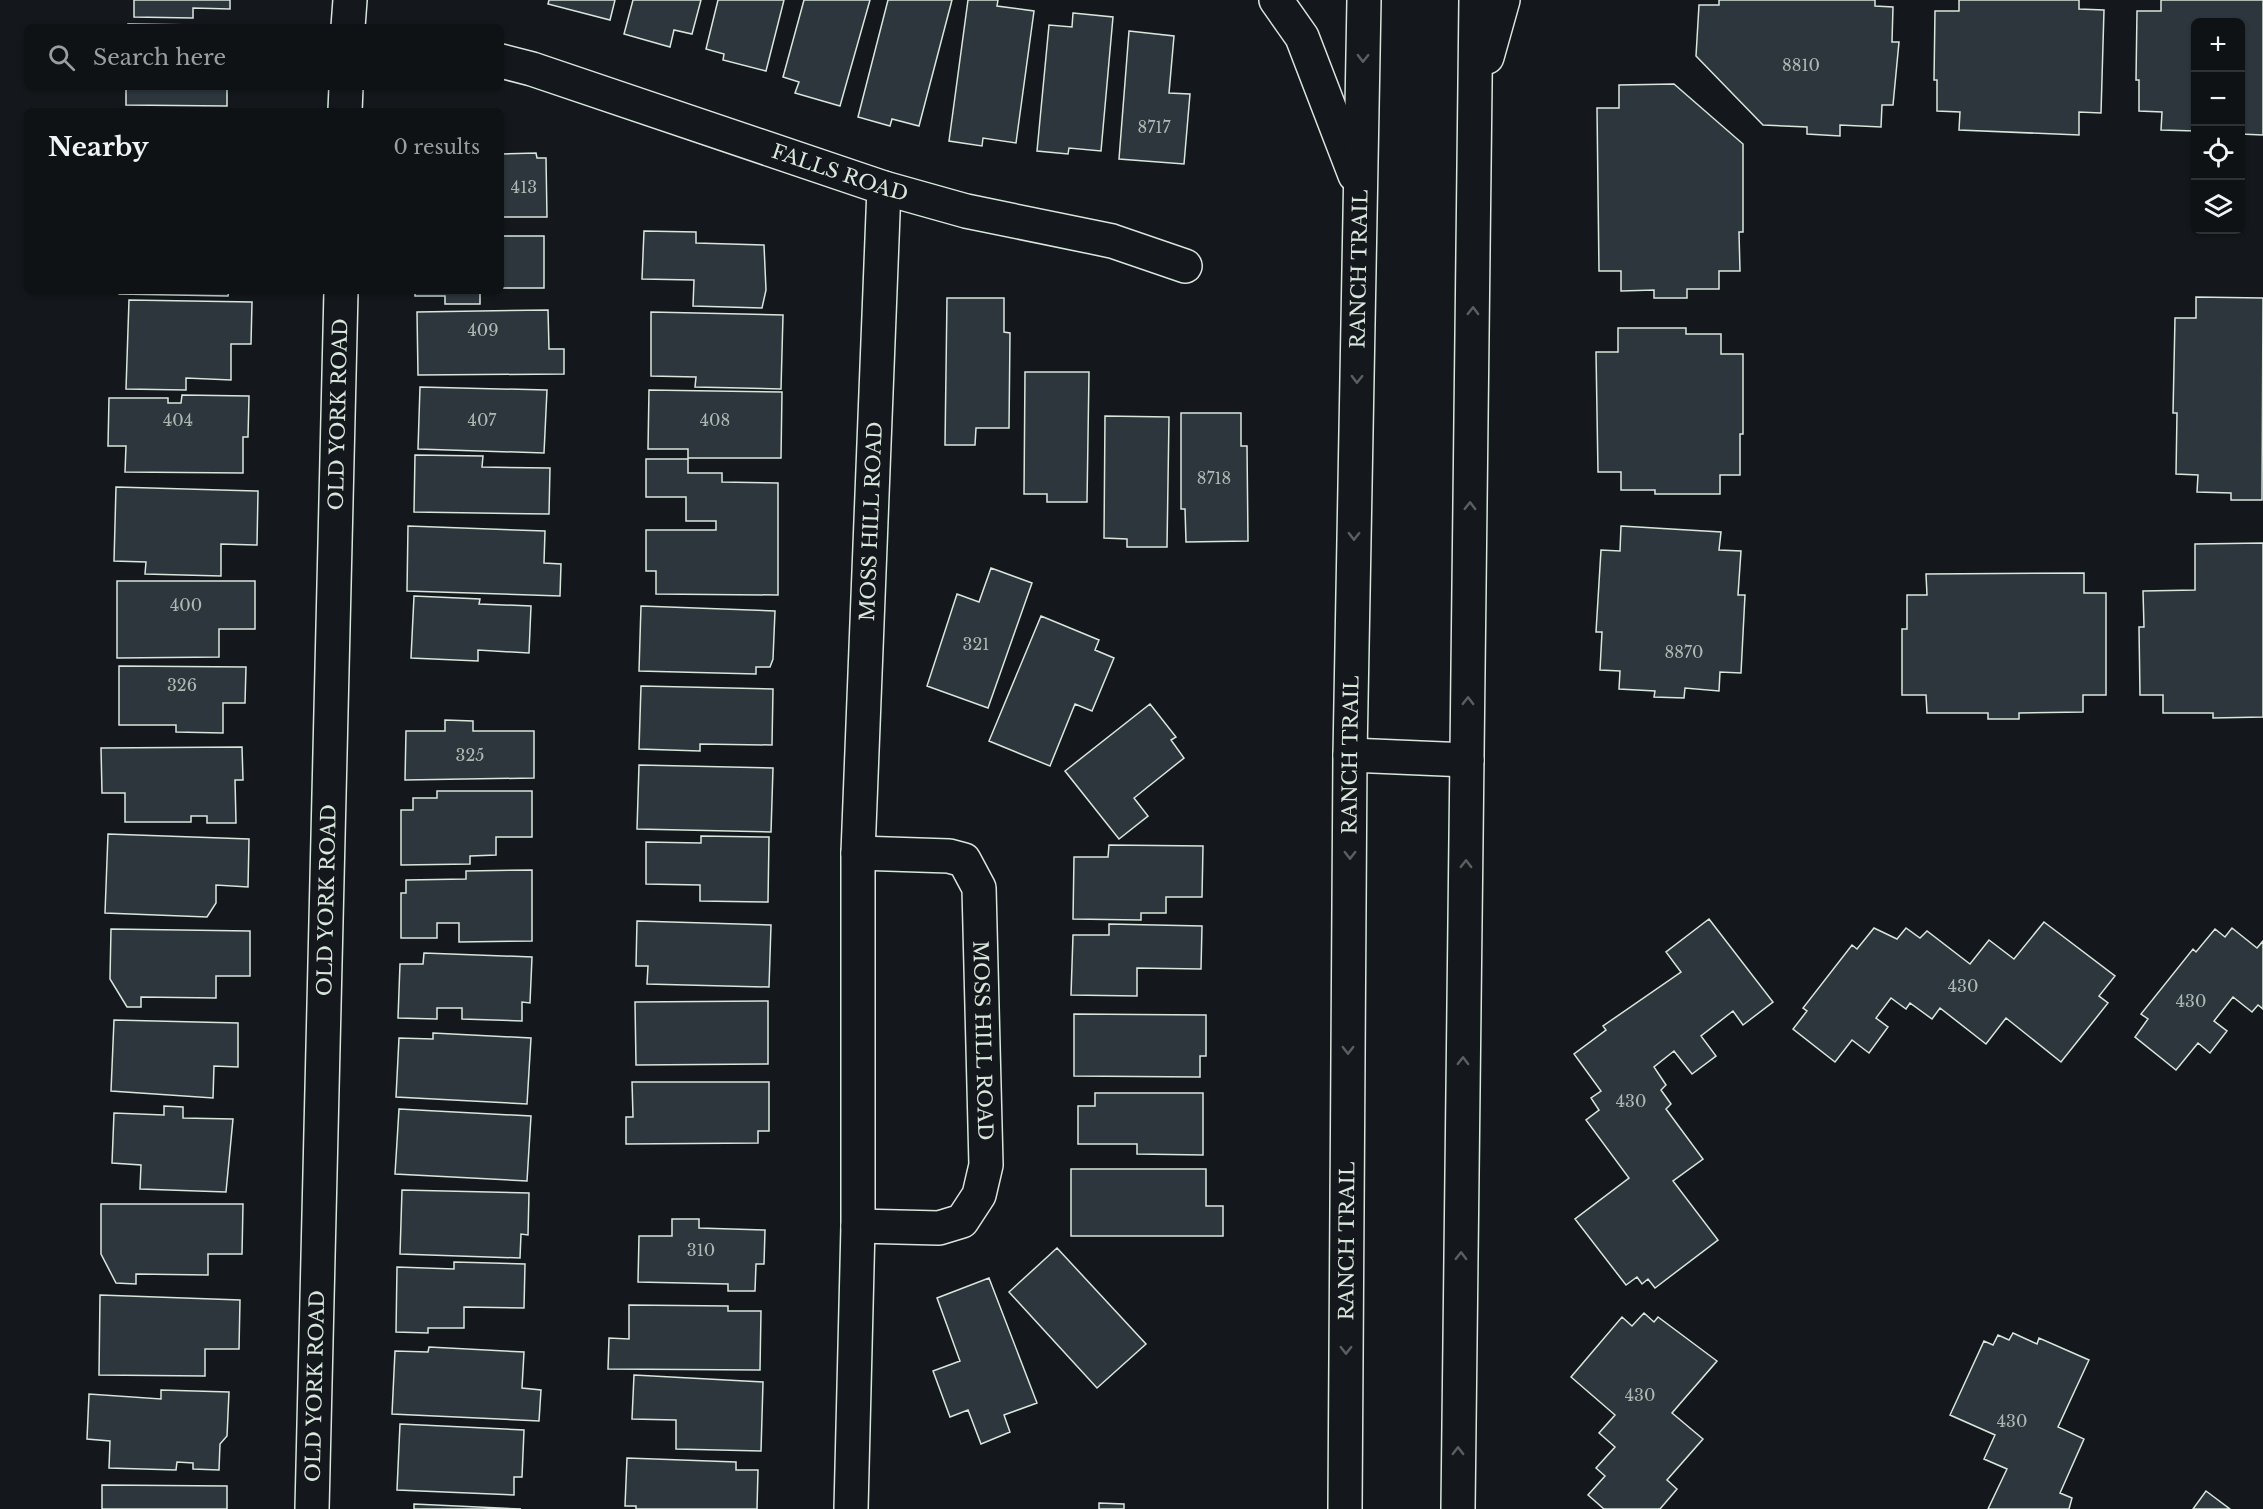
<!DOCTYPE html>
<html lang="en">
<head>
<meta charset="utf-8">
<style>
  :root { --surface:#0f1215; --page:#181b1e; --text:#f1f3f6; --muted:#9b9ea0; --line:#2f3234 }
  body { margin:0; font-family:"Libre Baskerville",serif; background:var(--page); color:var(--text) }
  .controls { position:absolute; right:18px; top:18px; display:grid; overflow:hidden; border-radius:9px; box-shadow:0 2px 4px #0004 }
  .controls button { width:54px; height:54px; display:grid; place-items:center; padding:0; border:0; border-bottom:2px solid var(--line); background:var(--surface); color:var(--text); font:30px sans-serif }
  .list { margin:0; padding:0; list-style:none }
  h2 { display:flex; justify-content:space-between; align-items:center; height:78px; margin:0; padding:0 24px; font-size:26px }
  h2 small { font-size:20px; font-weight:400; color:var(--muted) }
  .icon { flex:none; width:33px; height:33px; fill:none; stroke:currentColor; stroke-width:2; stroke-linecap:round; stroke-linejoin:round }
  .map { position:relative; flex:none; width:2263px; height:1509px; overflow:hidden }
  .search { position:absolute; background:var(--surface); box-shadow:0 2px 4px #0004; left:24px; top:24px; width:480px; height:66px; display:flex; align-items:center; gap:15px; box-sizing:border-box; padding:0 21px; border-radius:9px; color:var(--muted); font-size:22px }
  .panel { position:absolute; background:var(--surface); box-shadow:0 2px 4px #0004; left:24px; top:108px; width:480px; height:186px; border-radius:9px }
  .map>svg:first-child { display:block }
  .building { fill:#2c363c; stroke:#d8e6dc; stroke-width:1.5 }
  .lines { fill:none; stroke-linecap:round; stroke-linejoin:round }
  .street-casing { stroke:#d8e6dc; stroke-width:36 }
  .secondary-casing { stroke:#d8e6dc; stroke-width:36 }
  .street { stroke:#14181c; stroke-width:33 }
  .secondary { stroke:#14181c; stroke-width:33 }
  .oneway { stroke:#59605f }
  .labels { text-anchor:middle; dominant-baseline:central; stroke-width:4.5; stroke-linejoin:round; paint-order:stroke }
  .number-label { font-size:16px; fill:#adbab4 }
  .street-label { font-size:20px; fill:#d8e6dc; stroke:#14181c }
</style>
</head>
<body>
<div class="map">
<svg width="2263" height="1509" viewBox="0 0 2263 1509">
  <rect width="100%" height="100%" fill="#14181c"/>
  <!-- building -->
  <path class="building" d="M 134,0 L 230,0 L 230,9 L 193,8 L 193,18 L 134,17 Z
    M 549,0 L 615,0 L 610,20 L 548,4 Z
    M 633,0 L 701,0 L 692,34 L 674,30 L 670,47 L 624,34 Z
    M 718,0 L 784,0 L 766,71 L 723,60 L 724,54 L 706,49 Z
    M 804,0 L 870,0 L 840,106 L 795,93 L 799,82 L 783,77 Z
    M 888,0 L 952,0 L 919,126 L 892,119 L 890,126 L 858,117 Z
    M 968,0 L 998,0 L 997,6 L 1034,11 L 1016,143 L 983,138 L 982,146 L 949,141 Z
    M 1719,0 L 1875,0 L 1875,6 L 1893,7 L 1892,42 L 1899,42 L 1893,105 L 1882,105 L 1881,127 L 1840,125 L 1840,136 L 1807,134 L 1807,127 L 1763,125 L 1696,56 L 1699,5 L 1719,5 Z
    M 1959,0 L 2079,0 L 2079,9 L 2104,10 L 2101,113 L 2079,112 L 2079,135 L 1959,130 L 1960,112 L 1937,111 L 1937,80 L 1934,80 L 1935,11 L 1959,11 Z
    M 2161,0 L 2263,0 L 2263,135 L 2240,134 L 2240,22 L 2196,22 L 2196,131 L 2161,130 L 2162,112 L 2139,111 L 2139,80 L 2136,80 L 2137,11 L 2161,11 Z
    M 1073,13 L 1113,17 L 1101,151 L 1069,148 L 1068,154 L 1037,151 L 1049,25 L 1072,27 Z
    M 128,24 L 267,26 L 267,27 L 128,27 Z
    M 1129,31 L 1174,36 L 1169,93 L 1190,94 L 1184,164 L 1119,159 Z
    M 1674,84 L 1743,144 L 1743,232 L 1739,232 L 1740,271 L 1719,271 L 1719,289 L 1687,289 L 1687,298 L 1654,298 L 1654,290 L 1621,291 L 1621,271 L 1599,271 L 1597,108 L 1619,108 L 1619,85 Z
    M 126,87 L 227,87 L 227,106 L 126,105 Z
    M 536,153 L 537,158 L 546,158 L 547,217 L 501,217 L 501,154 Z
    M 644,231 L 696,232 L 696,243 L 764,245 L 766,290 L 762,308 L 693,306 L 694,280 L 642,279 Z
    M 501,236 L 544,236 L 544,288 L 501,288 Z
    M 119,291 L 229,291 L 228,296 L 119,294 Z
    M 415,291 L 480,291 L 480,304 L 445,304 L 445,296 L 415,296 Z
    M 2196,297 L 2263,298 L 2262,500 L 2231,500 L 2231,493 L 2197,492 L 2198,475 L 2176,474 L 2177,413 L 2173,413 L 2175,318 L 2196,318 Z
    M 947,298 L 1004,298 L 1004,332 L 1010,333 L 1009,428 L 976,428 L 975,445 L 945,445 Z
    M 129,300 L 252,302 L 251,344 L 231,344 L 231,380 L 186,378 L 186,390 L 126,389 Z
    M 548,310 L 549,349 L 564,349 L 564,374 L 418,375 L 417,312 Z
    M 651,312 L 783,315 L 781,389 L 695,387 L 696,377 L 651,376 Z
    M 1618,328 L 1686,328 L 1686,334 L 1721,334 L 1721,354 L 1743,354 L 1743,434 L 1740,434 L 1740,475 L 1720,475 L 1720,494 L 1655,494 L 1655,490 L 1621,490 L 1621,472 L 1598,472 L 1596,352 L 1618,352 Z
    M 1025,372 L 1089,372 L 1087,502 L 1047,502 L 1047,494 L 1024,494 Z
    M 420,387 L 547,390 L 544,453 L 418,449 Z
    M 649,390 L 782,392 L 781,458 L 688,458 L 688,449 L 648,449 Z
    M 182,395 L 249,396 L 248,437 L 243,437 L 243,473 L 125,472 L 126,446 L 108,446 L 109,398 L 168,398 L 168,403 L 181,403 Z
    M 1181,413 L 1241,413 L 1241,446 L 1247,446 L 1248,541 L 1186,542 L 1185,509 L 1181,509 Z
    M 1105,416 L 1169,417 L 1167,547 L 1127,547 L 1127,539 L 1104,538 Z
    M 415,455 L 483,456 L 482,467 L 550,468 L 549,514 L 414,512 Z
    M 646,459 L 688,459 L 688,473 L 722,473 L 722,482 L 778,483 L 778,595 L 656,594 L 656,571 L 646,571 L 646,530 L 716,530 L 716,521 L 686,521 L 686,497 L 646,497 Z
    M 116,487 L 258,491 L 257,545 L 221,544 L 221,576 L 145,574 L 146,562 L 114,561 Z
    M 408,526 L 545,531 L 544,563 L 561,564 L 560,596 L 407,591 Z
    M 1621,526 L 1721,532 L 1719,550 L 1741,551 L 1738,595 L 1745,595 L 1741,673 L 1720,672 L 1719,691 L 1685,688 L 1684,698 L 1654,697 L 1655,691 L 1619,689 L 1620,671 L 1600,670 L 1602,632 L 1596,632 L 1601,550 L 1620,551 Z
    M 2263,543 L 2263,717 L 2213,718 L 2213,713 L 2163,713 L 2163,695 L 2140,695 L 2139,627 L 2144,627 L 2143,591 L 2195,590 L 2195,544 Z
    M 991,568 L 1032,583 L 988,708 L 927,686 L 957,594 L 979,602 Z
    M 2084,573 L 2084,593 L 2106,593 L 2106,695 L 2083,695 L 2083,712 L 2019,713 L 2019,719 L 1988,719 L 1988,713 L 1927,713 L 1926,695 L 1902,695 L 1902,629 L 1907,629 L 1907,595 L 1927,595 L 1926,574 Z
    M 117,581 L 255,581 L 255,629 L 219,629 L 219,657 L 117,658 Z
    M 414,596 L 480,599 L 479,604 L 531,606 L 529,653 L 478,650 L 478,661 L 411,658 Z
    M 641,606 L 775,611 L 773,659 L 770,667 L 756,667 L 756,674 L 639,671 Z
    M 1041,616 L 1099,640 L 1095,650 L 1114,658 L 1092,711 L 1075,704 L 1050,766 L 989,741 Z
    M 119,666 L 246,667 L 245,703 L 223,703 L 223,733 L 176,732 L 176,725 L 119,725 Z
    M 641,686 L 773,689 L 772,745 L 700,744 L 700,751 L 639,749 Z
    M 1150,704 L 1176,737 L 1171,740 L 1184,758 L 1134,798 L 1148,816 L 1119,839 L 1065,771 Z
    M 445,720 L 473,721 L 473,731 L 534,731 L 534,778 L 405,780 L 406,731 L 445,731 Z
    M 242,747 L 243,780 L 235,780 L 236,823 L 207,823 L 207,816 L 191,816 L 191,822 L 125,822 L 125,793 L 102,793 L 101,748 Z
    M 639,765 L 773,768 L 771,832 L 637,829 Z
    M 437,791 L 532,791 L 532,837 L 496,837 L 496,855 L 470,856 L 470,864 L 401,865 L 401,810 L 413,810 L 413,798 L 437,798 Z
    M 108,834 L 249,839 L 248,887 L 216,885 L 216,903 L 207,917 L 105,913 Z
    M 701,836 L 769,837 L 768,902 L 700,901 L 700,885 L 646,884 L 646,842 L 701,843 Z
    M 1109,845 L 1203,846 L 1202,897 L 1166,897 L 1166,913 L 1141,913 L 1141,920 L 1073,919 L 1074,857 L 1108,857 Z
    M 532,870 L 532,941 L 459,942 L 459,923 L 437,923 L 437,938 L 401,938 L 401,893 L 406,893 L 406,880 L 466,879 L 466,871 Z
    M 1709,919 L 1773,1002 L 1743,1025 L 1733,1011 L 1701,1036 L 1716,1056 L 1692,1074 L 1674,1051 L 1654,1067 L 1666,1085 L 1661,1090 L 1671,1104 L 1666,1109 L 1703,1159 L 1673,1181 L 1718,1240 L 1655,1288 L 1648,1279 L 1642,1284 L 1637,1277 L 1626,1285 L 1575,1219 L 1629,1178 L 1586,1120 L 1599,1110 L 1591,1098 L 1601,1091 L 1574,1054 L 1606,1030 L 1603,1026 L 1681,972 L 1666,952 Z
    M 637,921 L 771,925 L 769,987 L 647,984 L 648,966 L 636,966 Z
    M 2044,922 L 2115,976 L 2099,996 L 2108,1003 L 2061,1062 L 2006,1018 L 1986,1044 L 1940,1008 L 1932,1019 L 1910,1003 L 1906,1009 L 1891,998 L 1876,1018 L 1888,1027 L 1869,1053 L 1852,1040 L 1835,1062 L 1793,1029 L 1807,1011 L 1803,1008 L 1852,945 L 1857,949 L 1874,928 L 1897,939 L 1906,928 L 1920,938 L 1927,931 L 1970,964 L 1989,940 L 2014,959 Z
    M 1109,924 L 1202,926 L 1201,969 L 1137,968 L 1137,996 L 1071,995 L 1073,935 L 1109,935 Z
    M 2232,928 L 2257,948 L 2263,941 L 2263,1009 L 2258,1005 L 2252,1012 L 2233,997 L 2214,1021 L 2227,1031 L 2210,1053 L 2198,1043 L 2176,1070 L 2135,1037 L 2148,1019 L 2141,1014 L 2193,949 L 2196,952 L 2215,929 L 2225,937 Z
    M 111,929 L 250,931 L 250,976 L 216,976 L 216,998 L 141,997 L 141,1007 L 127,1007 L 110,979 Z
    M 424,953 L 532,957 L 530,1003 L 522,1002 L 522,1021 L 462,1019 L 462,1008 L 437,1008 L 437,1019 L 398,1018 L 400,964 L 423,964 Z
    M 768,1001 L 768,1064 L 636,1065 L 635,1002 Z
    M 1074,1014 L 1206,1015 L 1206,1056 L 1200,1056 L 1200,1077 L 1074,1076 Z
    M 114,1020 L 238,1023 L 238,1067 L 214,1066 L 213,1098 L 111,1091 Z
    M 433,1033 L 531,1038 L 527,1104 L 396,1097 L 399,1038 L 433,1039 Z
    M 632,1082 L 769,1082 L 769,1131 L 758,1131 L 758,1143 L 626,1144 L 626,1117 L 633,1117 Z
    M 1095,1093 L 1203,1093 L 1203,1155 L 1137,1154 L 1137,1144 L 1078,1144 L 1078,1106 L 1095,1106 Z
    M 164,1106 L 183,1107 L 183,1118 L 233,1119 L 226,1192 L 140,1189 L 141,1165 L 112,1163 L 114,1113 L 164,1115 Z
    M 399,1109 L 531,1116 L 527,1181 L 395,1174 Z
    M 1071,1169 L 1206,1169 L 1206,1206 L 1223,1206 L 1223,1236 L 1071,1236 Z
    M 402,1190 L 529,1193 L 528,1235 L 521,1234 L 520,1258 L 400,1254 Z
    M 101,1204 L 243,1204 L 242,1254 L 208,1254 L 208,1275 L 136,1274 L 136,1284 L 116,1283 L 101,1254 Z
    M 672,1219 L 699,1219 L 699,1228 L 765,1230 L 764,1264 L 756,1264 L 755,1291 L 728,1291 L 728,1284 L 638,1282 L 639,1236 L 672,1236 Z
    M 1057,1248 L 1146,1344 L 1097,1388 L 1009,1292 Z
    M 454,1262 L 525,1264 L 524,1308 L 464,1307 L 464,1328 L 428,1328 L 428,1333 L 396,1332 L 397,1267 L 454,1269 Z
    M 989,1278 L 1037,1403 L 1004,1415 L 1010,1432 L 981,1444 L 968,1410 L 950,1417 L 933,1371 L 960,1361 L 937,1298 Z
    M 100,1295 L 240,1300 L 239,1349 L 205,1349 L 205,1376 L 99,1375 Z
    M 629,1305 L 728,1306 L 728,1311 L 761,1311 L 760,1370 L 608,1369 L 609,1338 L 629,1339 Z
    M 1644,1313 L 1654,1322 L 1658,1317 L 1717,1361 L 1672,1413 L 1703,1439 L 1667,1480 L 1677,1489 L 1660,1509 L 1604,1509 L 1588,1495 L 1605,1476 L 1596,1468 L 1615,1447 L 1599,1433 L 1615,1415 L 1571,1377 L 1622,1317 L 1632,1326 Z
    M 2013,1333 L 2037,1344 L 2039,1338 L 2089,1360 L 2058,1427 L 2084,1439 L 2060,1493 L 2072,1498 L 2069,1509 L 1988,1509 L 2007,1469 L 1984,1459 L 1995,1435 L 1950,1415 L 1984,1341 L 1993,1345 L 1998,1335 L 2009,1340 Z
    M 429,1347 L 524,1352 L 522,1388 L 541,1390 L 539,1421 L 392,1414 L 395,1351 L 428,1352 Z
    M 634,1375 L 763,1382 L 761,1451 L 676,1449 L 676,1420 L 632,1419 Z
    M 161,1390 L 229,1392 L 227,1436 L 220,1444 L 219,1470 L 193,1469 L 193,1463 L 177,1462 L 176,1470 L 109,1468 L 110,1441 L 87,1439 L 89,1394 L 161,1399 Z
    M 400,1424 L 524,1430 L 522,1477 L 514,1477 L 514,1495 L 397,1490 Z
    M 627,1458 L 736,1462 L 736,1470 L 758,1470 L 757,1509 L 636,1509 L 636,1506 L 625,1506 Z
    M 102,1485 L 227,1486 L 227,1509 L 102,1509 Z
    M 2206,1491 L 2230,1509 L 2193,1509 Z
    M 1099,1503 L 1124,1504 L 1124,1509 L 1099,1509 Z
    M 414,1504 L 521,1509 L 414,1509 Z"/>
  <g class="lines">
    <defs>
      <g id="street">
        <path d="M 348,27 L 350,0"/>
        <path id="s1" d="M 501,61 L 532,69 L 884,188 L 966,211 L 1112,241 L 1185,266"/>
        <path d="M 345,111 L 346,87"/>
        <path id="s2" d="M 858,853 L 949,856 L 964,860 L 979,888 L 986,1165 L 979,1195 L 962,1221 L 939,1228 L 858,1226"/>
        <path id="s3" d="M 312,1509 L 341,291"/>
        <path id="s4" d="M 851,1509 L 858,1226 L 858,853 L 884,188"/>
      </g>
      <g id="secondary">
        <path d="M 1276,0 L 1302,37 L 1355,175"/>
        <path d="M 1487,57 L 1503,0"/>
        <path d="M 1350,755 L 1467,760"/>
        <path id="s5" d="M 1345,1509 L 1350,755 L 1364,0"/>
        <path d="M 1458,1509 L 1476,0"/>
      </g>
    </defs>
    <!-- street casing -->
    <use href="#street" class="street-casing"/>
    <!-- secondary casing -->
    <use href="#secondary" class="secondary-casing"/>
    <!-- street -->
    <use href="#street" class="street"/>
    <!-- secondary -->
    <use href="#secondary" class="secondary"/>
  </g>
  <!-- one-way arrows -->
  <defs><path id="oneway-chevron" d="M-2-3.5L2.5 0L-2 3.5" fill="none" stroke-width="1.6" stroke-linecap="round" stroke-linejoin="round" transform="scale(1.5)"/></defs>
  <g class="oneway">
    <use href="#oneway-chevron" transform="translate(1363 58) rotate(91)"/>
    <use href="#oneway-chevron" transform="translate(1473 311) rotate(-89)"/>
    <use href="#oneway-chevron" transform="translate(1357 379) rotate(91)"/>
    <use href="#oneway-chevron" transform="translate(1470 506) rotate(-89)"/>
    <use href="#oneway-chevron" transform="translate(1354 536) rotate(91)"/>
    <use href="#oneway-chevron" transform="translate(1468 701) rotate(-89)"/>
    <use href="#oneway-chevron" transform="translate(1350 855) rotate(90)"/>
    <use href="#oneway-chevron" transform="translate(1466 864) rotate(-89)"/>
    <use href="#oneway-chevron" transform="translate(1348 1050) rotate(90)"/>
    <use href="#oneway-chevron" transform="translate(1463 1061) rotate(-89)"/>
    <use href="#oneway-chevron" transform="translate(1461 1256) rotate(-89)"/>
    <use href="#oneway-chevron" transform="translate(1346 1350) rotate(90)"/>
    <use href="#oneway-chevron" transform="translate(1458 1451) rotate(-89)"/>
  </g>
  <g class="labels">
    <!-- number labels -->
    <g class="number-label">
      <text x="1801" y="65">8810</text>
      <text x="1154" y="127">8717</text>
      <text x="524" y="187">413</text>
      <text x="483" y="330">409</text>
      <text x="178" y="420">404</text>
      <text x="482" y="420">407</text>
      <text x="715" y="420">408</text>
      <text x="1214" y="478">8718</text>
      <text x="186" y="605">400</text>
      <text x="976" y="644">321</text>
      <text x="1684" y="652">8870</text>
      <text x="182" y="685">326</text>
      <text x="470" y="755">325</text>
      <text x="1963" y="986">430</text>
      <text x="2191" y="1001">430</text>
      <text x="1631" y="1101">430</text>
      <text x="701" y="1250">310</text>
      <text x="1640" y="1395">430</text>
      <text x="2012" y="1421">430</text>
    </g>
    <!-- street labels -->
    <g class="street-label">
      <text stroke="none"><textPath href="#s1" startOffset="357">FALLS ROAD</textPath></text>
      <text stroke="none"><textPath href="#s5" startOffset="1240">RANCH TRAIL</textPath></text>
      <text stroke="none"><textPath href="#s3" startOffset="1095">OLD YORK ROAD</textPath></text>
      <text stroke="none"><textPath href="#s4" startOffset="988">MOSS HILL ROAD</textPath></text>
      <text stroke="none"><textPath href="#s5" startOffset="754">RANCH TRAIL</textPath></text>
      <text stroke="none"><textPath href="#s3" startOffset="609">OLD YORK ROAD</textPath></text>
      <text stroke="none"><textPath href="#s2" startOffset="291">MOSS HILL ROAD</textPath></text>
      <text stroke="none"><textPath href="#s5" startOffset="268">RANCH TRAIL</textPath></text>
      <text stroke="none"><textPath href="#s3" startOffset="123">OLD YORK ROAD</textPath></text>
    </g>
  </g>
</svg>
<div class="controls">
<button>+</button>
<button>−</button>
<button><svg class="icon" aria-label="locate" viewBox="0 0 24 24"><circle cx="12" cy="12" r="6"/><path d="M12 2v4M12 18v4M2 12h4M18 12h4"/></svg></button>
<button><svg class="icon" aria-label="layers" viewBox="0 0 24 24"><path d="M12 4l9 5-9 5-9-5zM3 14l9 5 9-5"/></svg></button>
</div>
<div class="search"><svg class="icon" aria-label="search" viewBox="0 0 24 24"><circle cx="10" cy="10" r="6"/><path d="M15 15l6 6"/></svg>Search here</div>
<section class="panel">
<h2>Nearby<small>0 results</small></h2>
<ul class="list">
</ul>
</section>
</div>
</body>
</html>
